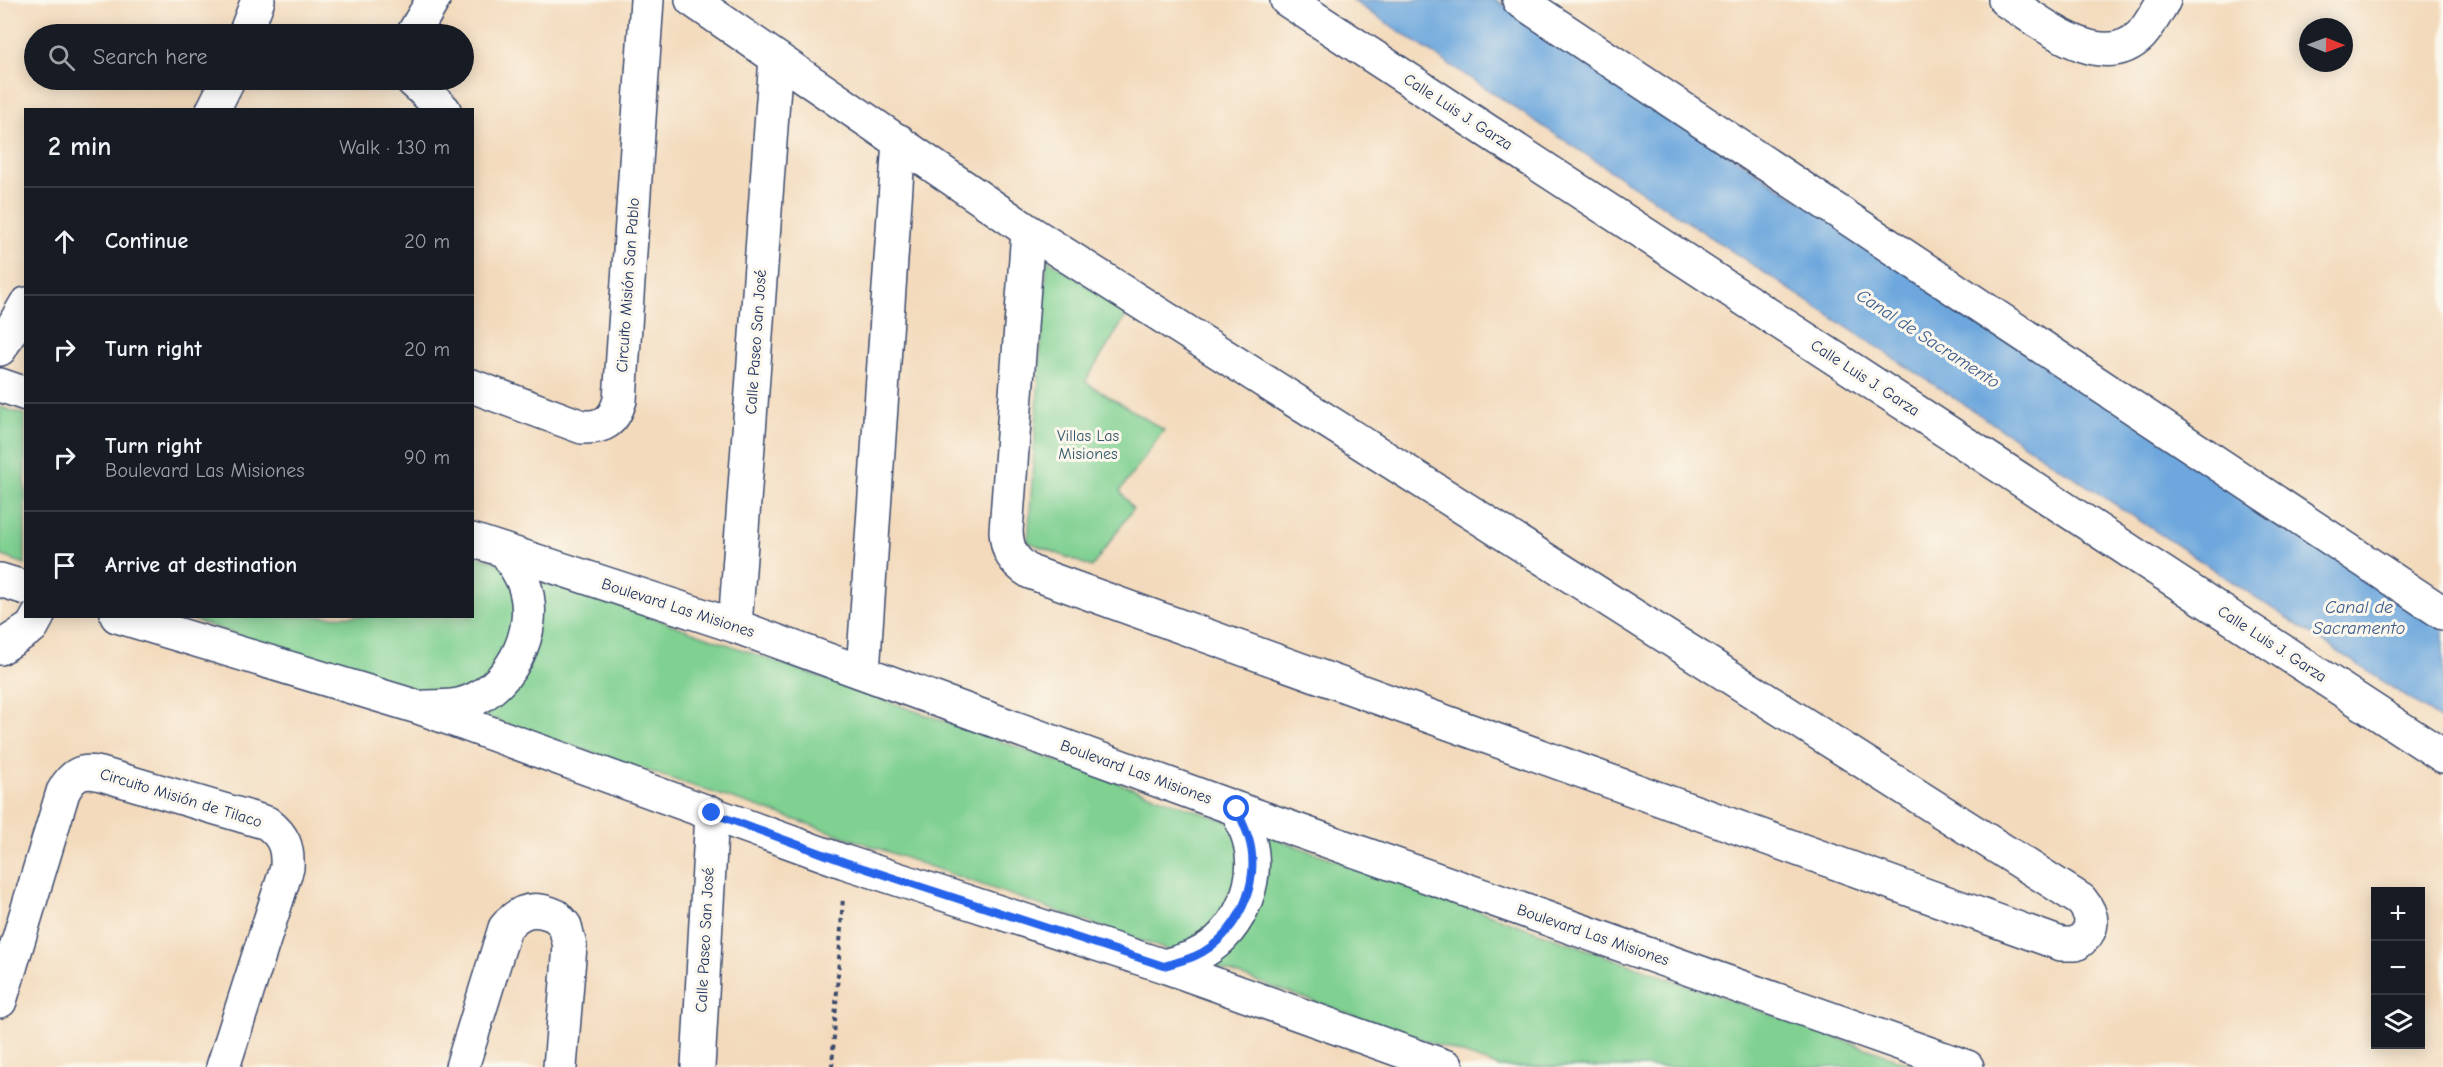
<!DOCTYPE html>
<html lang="en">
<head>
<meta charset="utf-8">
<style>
  :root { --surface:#171b24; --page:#20242c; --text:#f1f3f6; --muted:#9ea1a6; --line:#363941 }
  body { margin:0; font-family:"Comic Neue",sans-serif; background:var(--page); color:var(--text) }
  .controls { position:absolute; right:18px; bottom:18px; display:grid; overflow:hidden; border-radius:0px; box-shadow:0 3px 15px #0003 }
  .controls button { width:54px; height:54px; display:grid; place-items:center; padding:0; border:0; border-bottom:2px solid var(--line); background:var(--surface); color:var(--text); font:30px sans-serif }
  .compass { position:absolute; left:2299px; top:18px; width:54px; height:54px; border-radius:50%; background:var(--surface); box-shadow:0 3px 15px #0003; rotate:91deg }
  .stop { position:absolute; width:18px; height:18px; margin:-14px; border:4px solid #2563eb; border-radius:50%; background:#fff }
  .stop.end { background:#2563eb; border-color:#fff; box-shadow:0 2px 6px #0008 }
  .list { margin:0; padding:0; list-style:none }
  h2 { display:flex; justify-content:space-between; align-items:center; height:78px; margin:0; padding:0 24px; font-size:26px }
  h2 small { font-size:20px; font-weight:400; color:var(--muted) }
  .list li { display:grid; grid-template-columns:39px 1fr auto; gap:18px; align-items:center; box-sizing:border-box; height:108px; padding:0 24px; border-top:2px solid var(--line) }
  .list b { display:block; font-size:22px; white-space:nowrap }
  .list p { margin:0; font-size:20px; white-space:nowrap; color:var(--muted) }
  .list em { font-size:20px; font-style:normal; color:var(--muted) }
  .icon { flex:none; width:33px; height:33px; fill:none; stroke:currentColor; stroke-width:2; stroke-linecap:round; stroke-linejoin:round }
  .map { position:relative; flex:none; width:2443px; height:1067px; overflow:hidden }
  .search { position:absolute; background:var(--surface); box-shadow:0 3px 15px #0003; left:24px; top:24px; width:450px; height:66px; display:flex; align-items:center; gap:15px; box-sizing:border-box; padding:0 21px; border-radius:33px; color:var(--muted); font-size:22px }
  .panel { position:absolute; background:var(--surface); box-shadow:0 3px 15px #0003; left:24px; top:108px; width:450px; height:510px; border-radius:0px }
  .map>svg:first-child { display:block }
  .green { fill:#7fd091; stroke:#4d8078; stroke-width:1.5 }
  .water { fill:#6da7dd; stroke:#446b9e; stroke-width:1.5 }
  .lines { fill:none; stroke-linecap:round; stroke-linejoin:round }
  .minor-casing { stroke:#3b496c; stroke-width:36 }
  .path { stroke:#3b496c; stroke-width:4; stroke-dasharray:4.5 4.5; stroke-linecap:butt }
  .minor { stroke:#fff; stroke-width:33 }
  .route { stroke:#2563eb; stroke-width:8 }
  .labels { text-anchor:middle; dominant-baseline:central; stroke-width:6; stroke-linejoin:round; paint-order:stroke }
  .street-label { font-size:16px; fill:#1b2f5e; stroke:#fbf7ec }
  .park-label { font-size:16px; fill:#34576b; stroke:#fbf7ec }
  .water-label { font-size:18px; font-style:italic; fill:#38598a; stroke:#fbf7ec }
</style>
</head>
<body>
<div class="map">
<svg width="2443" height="1067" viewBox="0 0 2443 1067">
  <rect width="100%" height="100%" fill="#fbf7ec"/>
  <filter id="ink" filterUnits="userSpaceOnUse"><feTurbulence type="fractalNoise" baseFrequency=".0167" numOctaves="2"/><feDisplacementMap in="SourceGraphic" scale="12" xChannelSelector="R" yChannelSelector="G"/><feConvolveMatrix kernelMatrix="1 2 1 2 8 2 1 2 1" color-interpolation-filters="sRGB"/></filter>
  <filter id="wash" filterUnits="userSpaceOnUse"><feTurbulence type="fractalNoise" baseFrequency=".008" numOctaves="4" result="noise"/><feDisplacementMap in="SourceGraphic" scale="24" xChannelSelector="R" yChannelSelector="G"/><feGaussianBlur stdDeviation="1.35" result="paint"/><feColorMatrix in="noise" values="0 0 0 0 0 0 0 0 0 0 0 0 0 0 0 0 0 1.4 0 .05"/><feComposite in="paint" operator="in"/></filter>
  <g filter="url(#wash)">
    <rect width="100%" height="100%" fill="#f3dabc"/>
    <!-- green -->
    <path class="green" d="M 1047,259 L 1128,313 L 1085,382 L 1164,430 L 1120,491 L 1133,509 L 1092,567 L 1028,542 Z
      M 0,407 L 25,415 L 25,564 L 0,555 Z
      M 473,554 L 1919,1067 L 1500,1067 L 826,830 L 184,617 L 472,616 Z"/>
    <!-- water -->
    <path class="water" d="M 1352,0 L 1496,0 L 2443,625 L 2443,721 Z"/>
  </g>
  <g filter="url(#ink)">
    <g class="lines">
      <defs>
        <path id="minor" d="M 692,0 L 1028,231 L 2081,900 C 2095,917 2095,931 2076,944 L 2061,944 L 1030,572 C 1013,561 1007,551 1006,531 L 1028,231
          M 1287,0 L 2443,756
          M 1519,0 L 2443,613
          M 2005,0 C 2040,21 2102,75 2141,35 C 2150,25 2157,11 2164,0
          M 245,34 L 258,0
          M 413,34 L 433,0
          M 412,80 L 444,110
          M 213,110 L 228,80
          M 0,349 L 26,304
          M 0,385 L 26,394
          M 472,386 L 582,427 C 604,428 614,421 620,400 L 647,0
          M 472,540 L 735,626 L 1237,809 L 1967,1067
          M 0,580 L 26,588
          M 117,616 L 421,708 L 845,862 L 1164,966 L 1447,1067
          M 735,626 L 776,58
          M 0,648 L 32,627 L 38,616
          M 863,672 L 899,141
          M 426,707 C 437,707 449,707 459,705 C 508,693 541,632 524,584 C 520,572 511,561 506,551
          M 1164,966 C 1174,963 1186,960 1195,956 C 1237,937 1262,883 1249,839 C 1246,829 1241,819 1237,809
          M 0,1001 L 63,792 C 72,775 81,769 101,774 L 267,823 C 284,836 288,847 287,868 L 223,1067
          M 462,1067 L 505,928 C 520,909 535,906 556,916 L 565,926 L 570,946 L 560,1067
          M 698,1067 L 712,813"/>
      </defs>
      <!-- minor casing -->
      <use href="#minor" class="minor-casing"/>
      <!-- path -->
      <path class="path" d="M 832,1067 L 843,897"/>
      <!-- minor -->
      <use href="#minor" class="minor"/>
    </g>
  </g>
  <g class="lines" filter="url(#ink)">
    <!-- route -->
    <path class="route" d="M 712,813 L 845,862 L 1164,966 C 1174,963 1186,960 1195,956 C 1237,937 1262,883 1249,839 C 1246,829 1241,819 1237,809"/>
  </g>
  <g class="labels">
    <!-- street labels -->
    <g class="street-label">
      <text transform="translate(1458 112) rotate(33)">Calle Luis J. Garza</text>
      <text transform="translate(628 285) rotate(-86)">Circuito Misión San Pablo</text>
      <text transform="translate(756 342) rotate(-86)">Calle Paseo San José</text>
      <text transform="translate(1865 378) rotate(33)">Calle Luis J. Garza</text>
      <text transform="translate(678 608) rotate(18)">Boulevard Las Misiones</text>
      <text transform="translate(2272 644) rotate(33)">Calle Luis J. Garza</text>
      <text transform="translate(1136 772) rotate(20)">Boulevard Las Misiones</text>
      <text transform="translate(181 798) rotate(17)">Circuito Misión de Tilaco</text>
      <text transform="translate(1593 935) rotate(19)">Boulevard Las Misiones</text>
      <text transform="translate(705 940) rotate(-87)">Calle Paseo San José</text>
    </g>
    <!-- park labels -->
    <g class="park-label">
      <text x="1088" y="436">Villas Las<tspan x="1088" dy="18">Misiones</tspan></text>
    </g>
    <!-- water labels -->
    <g class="water-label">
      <text transform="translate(1928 339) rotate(33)">Canal de Sacramento</text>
      <text x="2359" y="607">Canal de<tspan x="2359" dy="21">Sacramento</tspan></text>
    </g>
  </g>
</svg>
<div class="controls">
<button>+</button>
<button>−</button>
<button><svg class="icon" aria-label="layers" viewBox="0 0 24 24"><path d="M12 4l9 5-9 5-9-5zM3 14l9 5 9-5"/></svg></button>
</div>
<svg class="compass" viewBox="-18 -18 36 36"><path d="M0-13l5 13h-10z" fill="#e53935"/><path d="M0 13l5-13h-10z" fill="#9ea1a6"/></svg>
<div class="stop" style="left:1237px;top:809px"></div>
<div class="stop end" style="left:712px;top:813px"></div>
<div class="search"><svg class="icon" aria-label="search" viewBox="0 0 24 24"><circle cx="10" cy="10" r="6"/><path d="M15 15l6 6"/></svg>Search here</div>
<section class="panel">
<h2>2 min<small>Walk · 130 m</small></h2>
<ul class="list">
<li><svg class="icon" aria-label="ahead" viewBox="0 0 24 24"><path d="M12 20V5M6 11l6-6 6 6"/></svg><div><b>Continue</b></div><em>20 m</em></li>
<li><svg class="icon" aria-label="right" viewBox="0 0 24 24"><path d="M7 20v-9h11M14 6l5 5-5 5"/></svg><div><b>Turn right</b></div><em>20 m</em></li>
<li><svg class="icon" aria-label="right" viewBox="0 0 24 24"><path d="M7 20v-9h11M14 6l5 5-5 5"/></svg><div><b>Turn right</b><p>Boulevard Las Misiones</p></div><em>90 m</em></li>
<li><svg class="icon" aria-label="arrive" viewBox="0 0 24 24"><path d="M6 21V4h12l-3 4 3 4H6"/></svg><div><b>Arrive at destination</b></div></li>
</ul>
</section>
</div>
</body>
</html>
